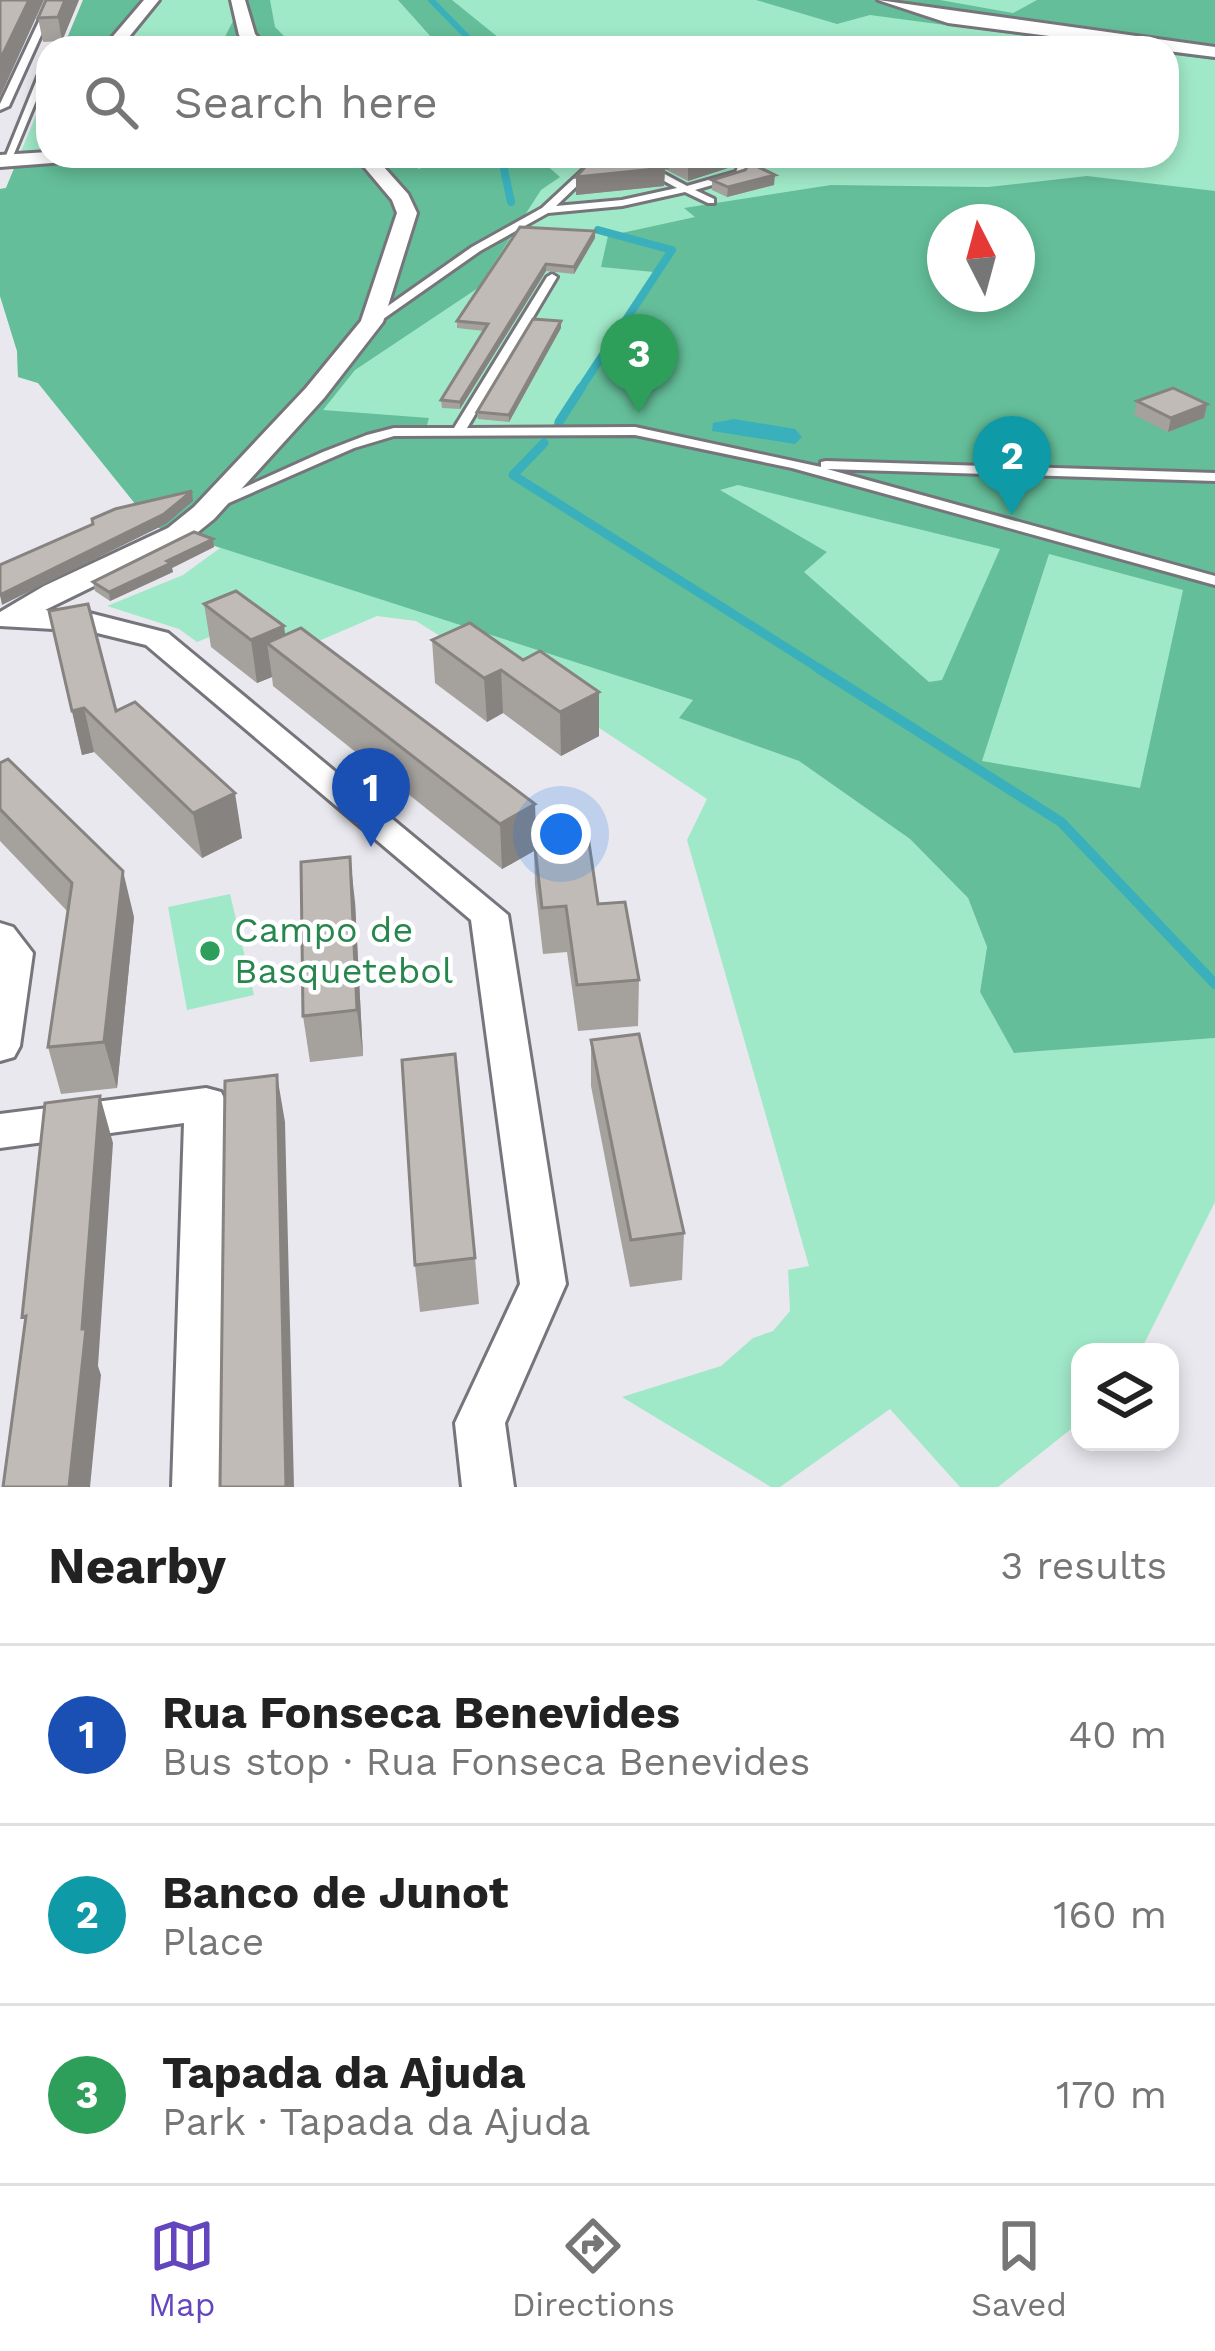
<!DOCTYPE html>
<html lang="en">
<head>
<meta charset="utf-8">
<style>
  :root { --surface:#fff; --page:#f2f2f2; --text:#222; --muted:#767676; --line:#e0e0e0; --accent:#6346be }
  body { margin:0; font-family:"Work Sans",sans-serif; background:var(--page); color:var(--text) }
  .controls { position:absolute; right:36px; bottom:36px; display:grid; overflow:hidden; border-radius:24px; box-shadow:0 6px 18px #0003 }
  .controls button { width:108px; height:108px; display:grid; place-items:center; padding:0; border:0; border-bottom:3px solid var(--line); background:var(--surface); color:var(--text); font:60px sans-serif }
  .compass { position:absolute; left:927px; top:204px; width:108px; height:108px; border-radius:50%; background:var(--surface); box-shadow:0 6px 18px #0003; rotate:354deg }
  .you { position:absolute; left:561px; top:834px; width:42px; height:42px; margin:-30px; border:9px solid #fff; border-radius:50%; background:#1a73e8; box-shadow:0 0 0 18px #1a73e833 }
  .badge { display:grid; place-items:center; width:78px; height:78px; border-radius:50%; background:var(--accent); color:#fff; font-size:39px; font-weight:700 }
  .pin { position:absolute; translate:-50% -99px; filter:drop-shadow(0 3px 6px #0008) }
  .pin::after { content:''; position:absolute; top:63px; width:42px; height:36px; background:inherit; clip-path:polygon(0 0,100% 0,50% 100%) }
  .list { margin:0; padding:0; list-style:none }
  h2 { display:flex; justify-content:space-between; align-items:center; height:156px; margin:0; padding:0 48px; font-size:51px }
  h2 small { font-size:39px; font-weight:400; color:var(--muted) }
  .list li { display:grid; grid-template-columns:78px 1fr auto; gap:36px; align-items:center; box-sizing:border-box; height:180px; padding:0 48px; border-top:3px solid var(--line) }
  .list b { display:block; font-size:45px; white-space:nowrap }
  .list p { margin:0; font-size:39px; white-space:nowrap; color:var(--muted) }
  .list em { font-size:39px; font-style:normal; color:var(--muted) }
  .icon { flex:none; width:66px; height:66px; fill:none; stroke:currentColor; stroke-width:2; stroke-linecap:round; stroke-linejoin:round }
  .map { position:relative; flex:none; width:1215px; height:1487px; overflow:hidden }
  .search { position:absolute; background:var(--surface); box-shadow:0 6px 18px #0003; left:36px; right:36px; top:36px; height:132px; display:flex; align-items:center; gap:30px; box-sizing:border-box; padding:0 42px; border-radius:36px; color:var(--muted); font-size:45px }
  .sheet { height:696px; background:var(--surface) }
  nav { display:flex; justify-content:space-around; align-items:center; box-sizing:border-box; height:168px; border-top:3px solid var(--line); background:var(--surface); font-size:33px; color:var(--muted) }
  nav a { display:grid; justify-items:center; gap:6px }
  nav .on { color:var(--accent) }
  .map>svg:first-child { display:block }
  .green { fill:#a0e9c8; fill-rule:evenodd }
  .forest { fill:#64be99; fill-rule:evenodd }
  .water { fill:#3ab0bc }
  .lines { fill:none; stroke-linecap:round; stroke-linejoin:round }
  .stream-far3 { stroke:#3ab0bc; stroke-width:6 }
  .stream-far2 { stroke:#3ab0bc; stroke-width:8 }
  .stream-far1 { stroke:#3ab0bc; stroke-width:9 }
  .stream { stroke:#3ab0bc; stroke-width:10 }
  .lane-casing { stroke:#76757b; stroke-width:6 }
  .street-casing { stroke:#76757b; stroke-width:6 }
  .lane { fill:#fff; fill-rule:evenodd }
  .street { fill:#fff; fill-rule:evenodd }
  .wall { fill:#a5a19d }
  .shaded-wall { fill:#868380 }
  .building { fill:#c0bbb7; stroke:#868380; stroke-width:3 }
  .leisure-dot { fill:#2e9e5b; stroke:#fff; stroke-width:4.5 }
  .labels { text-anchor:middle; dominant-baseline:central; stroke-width:9; stroke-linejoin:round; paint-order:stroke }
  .leisure-label { font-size:36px; fill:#27864d; stroke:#fff; text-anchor:start }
</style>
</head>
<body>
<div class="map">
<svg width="1215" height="1487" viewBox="0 0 1215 1487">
  <rect width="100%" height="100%" fill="#e9e8ee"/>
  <!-- green -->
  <path class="green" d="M 83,0 L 1215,0 L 1215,857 L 680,718 L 799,761 L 910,839 L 968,898 L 987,947 L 980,992 L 1014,1052 L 1215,1038 L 1215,1202 L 1140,1352 L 1080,1352 L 1080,1422 L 998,1487 L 960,1487 L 890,1409 L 780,1487 L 771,1487 L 622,1397 L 721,1366 L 753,1338 L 773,1331 L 790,1311 L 788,1270 L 809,1266 L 687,840 L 707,799 L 537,687 L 528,691 L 416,621 L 377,616 L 293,652 L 251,620 L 197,642 L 179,629 L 107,606 L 183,575 L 220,548 L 153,526 L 38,383 L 18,377 L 17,351 L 0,296 L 0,189 L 6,188 L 48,86 L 48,156 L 1167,156 L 1167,48 L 63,48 ZM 945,222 L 1017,222 L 1017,294 L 945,294 Z
    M 230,894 L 254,995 L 187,1010 L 168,907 Z"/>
  <!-- forest -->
  <path class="forest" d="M 83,0 L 145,0 L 105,48 L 63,48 Z
    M 244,0 L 270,0 L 275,27 L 296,48 L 219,48 Z
    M 398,0 L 452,0 L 499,38 L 525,48 L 441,48 Z
    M 756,0 L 940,0 L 1013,13 L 1037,0 L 1215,0 L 1215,60 L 1167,54 L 1167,48 L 1118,48 L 870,15 L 837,24 Z
    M 79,156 L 399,156 L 419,169 L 447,156 L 536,156 L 560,177 L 541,190 L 478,288 L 355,370 L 323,410 L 429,418 L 427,425 L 553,425 L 654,272 L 601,267 L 608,236 L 695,217 L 684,208 L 831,185 L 988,187 L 1087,176 L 1215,191 L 1215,1038 L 1014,1053 L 980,992 L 987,947 L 968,898 L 910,839 L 799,761 L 679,718 L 693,700 L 153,526 L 38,383 L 18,377 L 17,351 L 0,296 L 0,189 L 6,188 L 15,166 L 61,165 ZM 945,222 L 1017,222 L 1017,294 L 945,294 ZM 738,485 L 1000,549 L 942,680 L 929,682 L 804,572 L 827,552 L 720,490 ZM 1049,554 L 1183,590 L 1140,788 L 982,761 Z"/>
  <!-- water -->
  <path class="water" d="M 734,419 L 795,429 L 802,437 L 795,444 L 712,431 L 713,423 Z"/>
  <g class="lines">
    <!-- stream-far3 -->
    <path class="stream-far3" d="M 431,0 L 478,48
      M 501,156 L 505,172"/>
    <!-- stream-far2 -->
    <path class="stream-far2" d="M 504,169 L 511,202
      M 579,391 L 672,250 L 598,230"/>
    <!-- stream-far1 -->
    <path class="stream-far1" d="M 559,422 L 581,388
      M 544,443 L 513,475 L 823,671"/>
    <!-- stream -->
    <path class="stream" d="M 818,668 L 1061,822 L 1215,984"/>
    <defs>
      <path id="lane" d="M 49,0 L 57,0 L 9,106 L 0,110 L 0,104 Z
        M 48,60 L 48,72 L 11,161 L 3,163 L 44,62 Z
        M 598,156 L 608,156 L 556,206 L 622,200 L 677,188 L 619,156 L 631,156 L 687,186 L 736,172 L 740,162 L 728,156 L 741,156 L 750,161 L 743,176 L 695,190 L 714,199 L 714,203 L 708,203 L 685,192 L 622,206 L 548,213 L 480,251 L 376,324 L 368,324 L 368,320 L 472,247 L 542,208 Z
        M 552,274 L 557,277 L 467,428 L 635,427 L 821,467 L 821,462 L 826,461 L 1215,473 L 1215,481 L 827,469 L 1215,576 L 1215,585 L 792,468 L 635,435 L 394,436 L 354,448 L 224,505 L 214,505 L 212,502 L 323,452 L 367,435 L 394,428 L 454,428 L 547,277 Z"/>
      <path id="street" d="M 144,0 L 159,0 L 120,48 L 103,48 Z
        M 231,0 L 245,0 L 255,34 L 267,48 L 250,48 L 239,35 Z
        M 878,0 L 1215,47 L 1215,57 L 948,23 Z
        M 48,152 L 48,156 L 74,156 L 65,162 L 0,167 L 0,155 Z
        M 355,156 L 374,156 L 408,194 L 417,213 L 383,322 L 324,398 L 214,519 L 188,540 L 45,610 L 89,613 L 168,633 L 508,915 L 566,1284 L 505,1423 L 514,1487 L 462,1487 L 455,1423 L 520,1284 L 471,920 L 146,645 L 89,631 L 0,626 L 0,612 L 44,586 L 168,528 L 194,507 L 306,388 L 361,321 L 397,213 L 392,200 Z
        M 0,923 L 13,927 L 33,953 L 20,1046 L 14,1057 L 0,1061 Z
        M 206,1088 L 221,1092 L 227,1104 L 224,1487 L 172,1487 L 184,1123 L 0,1148 L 0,1114 Z"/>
    </defs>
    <!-- lane casing -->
    <use href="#lane" class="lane-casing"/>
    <!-- street casing -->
    <use href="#street" class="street-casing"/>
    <!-- lane -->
    <use href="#lane" class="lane"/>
    <!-- street -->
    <use href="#street" class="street"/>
  </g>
  <!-- wall -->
  <path class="wall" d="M 79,0 L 62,41 L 43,42 L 38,18 Z
    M 595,156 L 734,156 L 734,166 L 688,181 L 665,169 L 664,186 L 576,195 L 576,177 Z
    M 712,180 L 774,185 L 727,197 L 712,190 Z
    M 595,231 L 595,238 L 574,274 L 546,271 L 460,409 L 442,408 L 441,400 L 484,331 L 457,328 L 457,321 Z
    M 561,328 L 509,422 L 478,419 L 477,412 Z
    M 1137,401 L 1207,404 L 1204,418 L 1168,432 L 1134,415 Z
    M 213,539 L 214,547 L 172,568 L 173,572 L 110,601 L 95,591 L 93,582 Z
    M 204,604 L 285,635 L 535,804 L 536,839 L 598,904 L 639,980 L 638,1026 L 578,1031 L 567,952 L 543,954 L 535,885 L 534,851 L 502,869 L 273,686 L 272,677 L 257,683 L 211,647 Z
    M 49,611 L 116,711 L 242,838 L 202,858 L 94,752 L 82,755 Z
    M 432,640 L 523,660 L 599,692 L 599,736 L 561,756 L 503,713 L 487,722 L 435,683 Z
    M 0,763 L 134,917 L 117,1088 L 61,1094 L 48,1047 L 68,912 L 0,841 Z
    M 355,902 L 363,1056 L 310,1062 L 303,1016 Z
    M 591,1040 L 684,1233 L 682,1280 L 630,1287 L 591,1086 Z
    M 475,1258 L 479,1304 L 420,1312 L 415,1265 Z"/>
  <!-- shaded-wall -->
  <path class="shaded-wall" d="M 29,0 L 44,0 L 0,97 L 0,60 Z
    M 65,0 L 79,0 L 62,41 L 58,17 Z
    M 710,156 L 734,156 L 734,166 L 688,181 L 688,163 Z
    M 665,168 L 664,186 L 576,195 L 576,177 Z
    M 775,175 L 774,185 L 727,197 L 728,187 Z
    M 595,231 L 595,238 L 574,274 L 574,267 Z
    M 546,264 L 546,271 L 460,409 L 460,402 Z
    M 561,321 L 561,328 L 509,422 L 509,415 Z
    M 1207,404 L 1204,418 L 1168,432 L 1171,418 Z
    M 192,491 L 193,501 L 166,524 L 2,605 L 0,595 Z
    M 213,539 L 214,547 L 172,568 L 173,572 L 110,601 L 109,592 Z
    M 284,626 L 289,660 L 267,643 L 272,677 L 257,683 L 251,640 Z
    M 501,670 L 503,713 L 487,722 L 484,678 Z
    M 599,692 L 599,736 L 561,756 L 560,712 Z
    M 84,708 L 94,752 L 82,755 L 72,711 Z
    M 235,793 L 242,838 L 202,858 L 193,813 Z
    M 535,804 L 536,850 L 534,840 L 534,851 L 502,869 L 500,824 Z
    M 350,857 L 355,902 L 363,1056 L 357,1010 Z
    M 123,871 L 134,917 L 117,1088 L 104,1042 Z
    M 277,1075 L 285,1122 L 294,1487 L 286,1487 Z
    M 100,1096 L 113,1143 L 98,1366 L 101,1375 L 90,1487 L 69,1487 Z"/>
  <!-- building -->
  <path class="building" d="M 0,0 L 29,0 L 0,60 Z
    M 46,0 L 65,0 L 58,17 L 38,18 Z
    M 595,156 L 643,156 L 665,168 L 576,177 Z
    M 675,156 L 710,156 L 688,163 Z
    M 750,163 L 775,175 L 728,187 L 712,180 L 745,170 Z
    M 520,227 L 595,231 L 574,267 L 546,264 L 460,402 L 441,400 L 488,324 L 457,321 Z
    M 533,319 L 561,321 L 509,415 L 477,412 Z
    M 1173,388 L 1207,404 L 1171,418 L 1137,401 Z
    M 192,491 L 164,514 L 0,595 L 0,565 L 93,524 L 92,519 L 115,509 Z
    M 194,532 L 213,539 L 167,561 L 171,563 L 109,592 L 93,582 Z
    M 236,591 L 284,626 L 251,640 L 204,604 Z
    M 88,604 L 116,711 L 135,702 L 235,793 L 193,813 L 84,708 L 72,711 L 49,611 Z
    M 470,623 L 523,660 L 540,651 L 599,692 L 560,712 L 501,670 L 484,678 L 432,640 Z
    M 301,628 L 535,804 L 500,824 L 267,643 Z
    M 8,759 L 123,871 L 104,1042 L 48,1047 L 72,883 L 0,809 L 0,763 Z
    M 588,836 L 598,904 L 625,902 L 639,980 L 577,985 L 566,906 L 542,908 L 534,840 Z
    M 350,857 L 357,1010 L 303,1016 L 301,862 Z
    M 639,1034 L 684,1233 L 631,1240 L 591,1040 Z
    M 455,1054 L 475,1258 L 415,1265 L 402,1060 Z
    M 277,1075 L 286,1487 L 220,1487 L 225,1081 Z
    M 100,1096 L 82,1329 L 86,1329 L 69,1487 L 3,1487 L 26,1316 L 22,1317 L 45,1103 Z"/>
  <!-- markers -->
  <circle class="leisure-dot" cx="210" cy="951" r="12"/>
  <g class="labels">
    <!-- leisure labels -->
    <g class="leisure-label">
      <text x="234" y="930">Campo de<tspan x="234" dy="41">Basquetebol</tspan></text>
    </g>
  </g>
</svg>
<div class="controls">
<button><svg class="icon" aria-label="layers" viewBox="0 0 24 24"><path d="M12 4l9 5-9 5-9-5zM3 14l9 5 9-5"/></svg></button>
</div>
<svg class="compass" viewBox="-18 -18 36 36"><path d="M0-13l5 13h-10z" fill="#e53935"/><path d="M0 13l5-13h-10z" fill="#767676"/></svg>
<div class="you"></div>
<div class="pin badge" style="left:371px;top:847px;background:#1a4fb4">1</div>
<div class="pin badge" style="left:1012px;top:515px;background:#0f9aa8">2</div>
<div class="pin badge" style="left:639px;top:413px;background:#2e9e5b">3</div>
<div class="search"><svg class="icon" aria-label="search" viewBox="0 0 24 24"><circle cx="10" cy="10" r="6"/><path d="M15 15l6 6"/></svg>Search here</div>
</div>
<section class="sheet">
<h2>Nearby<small>3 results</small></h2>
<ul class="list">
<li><span class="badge" style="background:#1a4fb4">1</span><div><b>Rua Fonseca Benevides</b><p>Bus stop · Rua Fonseca Benevides</p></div><em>40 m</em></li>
<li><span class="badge" style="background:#0f9aa8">2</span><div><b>Banco de Junot</b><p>Place</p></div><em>160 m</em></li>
<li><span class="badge" style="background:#2e9e5b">3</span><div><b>Tapada da Ajuda</b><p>Park · Tapada da Ajuda</p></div><em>170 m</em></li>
</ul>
</section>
<nav>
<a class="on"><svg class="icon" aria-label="map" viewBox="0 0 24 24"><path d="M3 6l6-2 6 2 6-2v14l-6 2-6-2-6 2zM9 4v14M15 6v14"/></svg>Map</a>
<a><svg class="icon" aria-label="directions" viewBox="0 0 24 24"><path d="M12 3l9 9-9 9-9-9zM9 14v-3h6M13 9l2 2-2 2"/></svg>Directions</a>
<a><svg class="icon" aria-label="saved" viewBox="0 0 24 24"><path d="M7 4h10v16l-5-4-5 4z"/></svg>Saved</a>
</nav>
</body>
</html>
